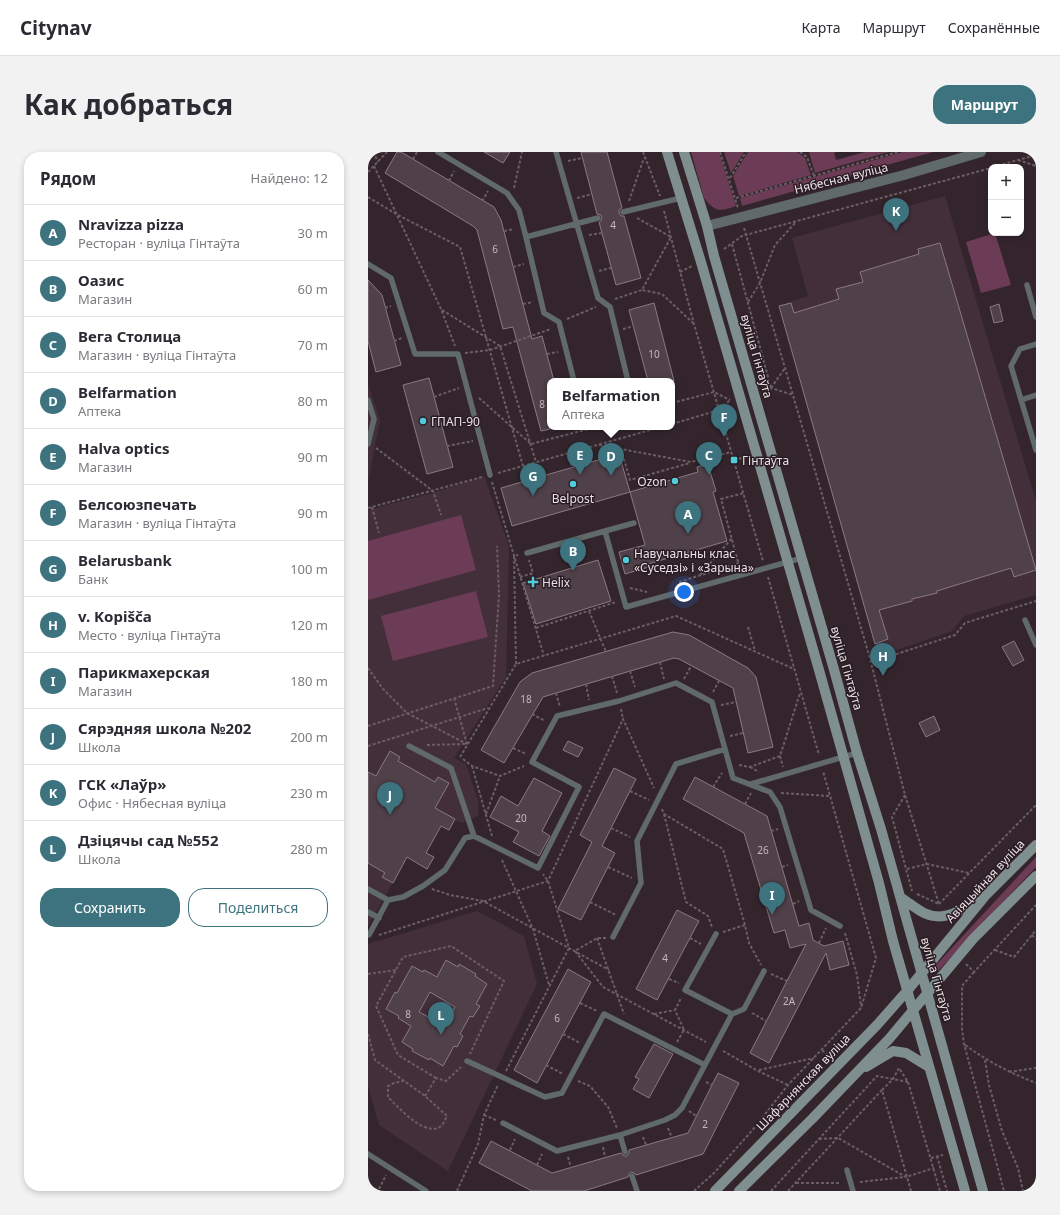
<!DOCTYPE html>
<html lang="ru">
<head>
<meta charset="utf-8">
<style>
  :root { --surface:#fff; --page:#f2f2f3; --text:#2b2b33; --muted:#7c7c81; --line:#e1e1e2; --accent:#3d737e }
  body { margin:0; font-family:"Noto Sans",sans-serif; background:var(--page); color:var(--text) }
  .controls { position:absolute; right:12px; top:12px; display:grid; overflow:hidden; border-radius:8px; box-shadow:0 2px 6px #0003 }
  .controls button { width:36px; height:36px; display:grid; place-items:center; padding:0; border:0; border-bottom:1px solid var(--line); background:var(--surface); color:var(--text); font:20px sans-serif }
  .you { position:absolute; left:316px; top:440px; width:14px; height:14px; margin:-10px; border:3px solid #fff; border-radius:50%; background:#1a73e8; box-shadow:0 0 0 6px #1a73e833 }
  .badge { display:grid; place-items:center; width:26px; height:26px; border-radius:50%; background:var(--accent); color:#fff; font-size:13px; font-weight:700 }
  .pin { position:absolute; translate:-50% -33px; filter:drop-shadow(0 1px 2px #0008) }
  .pin::after { content:''; position:absolute; top:21px; width:14px; height:12px; background:inherit; clip-path:polygon(0 0,100% 0,50% 100%) }
  .popup { position:absolute; left:179px; top:226px; width:128px; height:52px; box-sizing:border-box; display:grid; place-content:center; border-radius:8px; background:var(--surface); filter:drop-shadow(0 1px 3px #0005); font-size:13px; white-space:nowrap; color:var(--muted) }
  .popup b { font-size:15px; color:var(--text) }
  .popup::after { content:''; position:absolute; left:50%; top:100%; margin-left:-8px; border:8px solid transparent; border-top-color:var(--surface) }
  .list { margin:0; padding:0; list-style:none }
  h2 { display:flex; justify-content:space-between; align-items:center; height:52px; margin:0; padding:0 16px; font-size:17px }
  h2 small { font-size:13px; font-weight:400; color:var(--muted) }
  .list li { display:grid; grid-template-columns:26px 1fr auto; gap:12px; align-items:center; box-sizing:border-box; height:56px; padding:0 16px; border-top:1px solid var(--line) }
  .list b { display:block; font-size:15px; white-space:nowrap }
  .list p { margin:0; font-size:13px; white-space:nowrap; color:var(--muted) }
  .list em { font-size:13px; font-style:normal; color:var(--muted) }
  .actions { display:flex; gap:8px; padding:12px 16px }
  .actions a { flex:1; padding:9px 0; border:1px solid var(--accent); border-radius:16px; text-align:center; font-size:14px; color:var(--accent) }
  .actions .main { background:var(--accent); color:#fff }
  .map { position:relative; flex:none; width:668px; height:1039px; overflow:hidden; border-radius:16px }
  header { display:flex; align-items:center; gap:24px; box-sizing:border-box; height:56px; padding:0 20px; background:var(--surface); border-bottom:1px solid var(--line) }
  header strong { font-size:19px }
  nav { display:flex; gap:22px; margin-inline-start:auto; font-size:14px }
  .intro { display:flex; align-items:center; justify-content:space-between; box-sizing:border-box; height:96px; padding:0 24px }
  h1 { margin:0; font-size:28px }
  .button { padding:10px 18px; border-radius:16px; background:var(--accent); color:#fff; font-size:14px; font-weight:700 }
  main { display:flex; gap:24px; padding:0 24px }
  aside { flex:1; background:var(--surface); border-radius:16px; box-shadow:0 2px 6px #0003 }
  .map>svg:first-child { display:block }
  .built { fill:#432f3a }
  .green { fill:#6c3c57 }
  .building { fill:#504049; stroke:#8b7982; fill-rule:evenodd }
  .lines { fill:none; stroke-linecap:round; stroke-linejoin:round }
  .path { stroke:#6b5d64; stroke-width:2; stroke-dasharray:3 2; stroke-linecap:butt }
  .service { stroke:#606a6b; stroke-width:5.5 }
  .minor { stroke:#606a6b; stroke-width:10 }
  .secondary { stroke:#7f8e8f; stroke-width:10 }
  .poi-dot { fill:#52cbd9; stroke:#2a1c23; stroke-width:1.5 }
  .labels { text-anchor:middle; dominant-baseline:central; stroke-width:3; stroke-linejoin:round; paint-order:stroke }
  .number-label { font-size:10px; fill:#c4b8be }
  .street-label { font-size:12px; fill:#eae0e5; stroke:#2a1c23 }
  .poi-label { font-size:12px; fill:#eae0e5; stroke:#2a1c23; text-anchor:start }
</style>
</head>
<body>
<header>
<strong>Citynav</strong>
<nav><a>Карта</a><a>Маршрут</a><a>Сохранённые</a></nav>
</header>
<div class="intro"><h1>Как добраться</h1><a class="button">Маршрут</a></div>
<main>
<aside>
<h2>Рядом<small>Найдено: 12</small></h2>
<ul class="list">
<li><span class="badge">A</span><div><b>Nravizza pizza</b><p>Ресторан · вуліца Гінтаўта</p></div><em>30 m</em></li>
<li><span class="badge">B</span><div><b>Оазис</b><p>Магазин</p></div><em>60 m</em></li>
<li><span class="badge">C</span><div><b>Вега Столица</b><p>Магазин · вуліца Гінтаўта</p></div><em>70 m</em></li>
<li><span class="badge">D</span><div><b>Belfarmation</b><p>Аптека</p></div><em>80 m</em></li>
<li><span class="badge">E</span><div><b>Halva optics</b><p>Магазин</p></div><em>90 m</em></li>
<li><span class="badge">F</span><div><b>Белсоюзпечать</b><p>Магазин · вуліца Гінтаўта</p></div><em>90 m</em></li>
<li><span class="badge">G</span><div><b>Belarusbank</b><p>Банк</p></div><em>100 m</em></li>
<li><span class="badge">H</span><div><b>v. Kopišča</b><p>Место · вуліца Гінтаўта</p></div><em>120 m</em></li>
<li><span class="badge">I</span><div><b>Парикмахерская</b><p>Магазин</p></div><em>180 m</em></li>
<li><span class="badge">J</span><div><b>Сярэдняя школа №202</b><p>Школа</p></div><em>200 m</em></li>
<li><span class="badge">K</span><div><b>ГСК «Лаўр»</b><p>Офис · Нябесная вуліца</p></div><em>230 m</em></li>
<li><span class="badge">L</span><div><b>Дзіцячы сад №552</b><p>Школа</p></div><em>280 m</em></li>
</ul>
<div class="actions"><a class="main">Сохранить</a><a>Поделиться</a></div>
</aside>
<div class="map">
<svg width="668" height="1039" viewBox="0 0 668 1039">
  <rect width="100%" height="100%" fill="#34252d"/>
  <!-- built -->
  <path class="built" d="M 577,44 L 668,349 L 668,443 L 596,464 L 584,479 L 511,504 L 411,154 L 440,144 L 424,86 Z
    M 0,232 L 12,268 L 0,331 Z
    M 116,324 L 141,394 L 138,525 L 86,606 L 98,612 L 110,649 L 110,664 L 94,671 L 87,668 L 81,678 L 73,674 L 58,701 L 66,705 L 59,717 L 39,706 L 0,774 L 0,358 L 65,341 Z
    M 109,759 L 156,784 L 169,832 L 80,1019 L 11,973 L 0,933 L 0,792 Z"/>
  <!-- green -->
  <path class="green" d="M 323,0 L 351,0 L 368,54 C 352,60 347,60 336,46 Z
    M 356,0 L 376,0 L 363,21 Z
    M 380,0 L 429,0 L 437,6 L 443,23 L 371,44 L 365,24 Z
    M 441,0 L 468,0 L 466,1 L 468,8 L 497,0 L 521,0 L 447,21 Z
    M 535,0 L 565,0 L 374,54 L 372,46 Z
    M 627,81 L 643,133 L 613,141 L 598,90 Z
    M 93,363 L 108,418 L 0,448 L 0,389 Z
    M 108,439 L 120,485 L 25,509 L 13,464 Z
    M 668,705 L 668,715 L 570,819 L 567,814 Z"/>
  <!-- building -->
  <path class="building" d="M 29,0 L 33,0 L 126,55 L 133,68 L 164,187 L 174,184 L 186,229 L 182,229 L 182,277 L 173,279 L 145,175 L 135,177 L 109,78 L 105,74 L 17,21 Z
    M 116,0 L 142,0 L 135,11 Z
    M 213,0 L 239,0 L 254,56 L 251,58 L 251,61 L 253,64 L 256,64 L 273,126 L 248,133 L 231,70 L 233,69 L 234,65 L 233,63 L 229,62 Z
    M 572,91 L 668,418 L 646,425 L 643,416 L 569,439 L 569,441 L 544,447 L 544,449 L 511,458 L 520,487 L 507,492 L 411,154 L 423,151 L 426,161 L 471,147 L 468,137 L 495,130 L 492,120 L 551,102 L 550,97 Z
    M 0,128 L 14,143 L 33,213 L 8,220 L 0,189 Z
    M 286,151 L 306,229 L 280,229 L 261,158 Z
    M 631,152 L 635,169 L 626,171 L 622,155 Z
    M 61,226 L 85,315 L 59,322 L 35,233 Z
    M 251,302 L 262,340 L 144,374 L 133,336 Z
    M 336,313 L 341,316 L 348,339 L 345,340 L 359,389 L 280,412 L 281,415 L 257,422 L 251,400 L 277,393 L 262,340 L 330,320 L 329,315 Z
    M 230,408 L 243,449 L 168,472 L 155,431 Z
    M 305,480 L 321,483 L 380,516 L 388,525 L 405,595 L 380,601 L 365,536 L 311,507 L 306,506 L 175,545 L 136,611 L 113,598 L 152,530 L 164,521 Z
    M 646,489 L 656,508 L 645,514 L 634,495 Z
    M 566,564 L 572,578 L 558,585 L 551,571 Z
    M 200,589 L 215,596 L 210,605 L 195,598 Z
    M 22,599 L 32,605 L 30,609 L 67,630 L 70,625 L 81,631 L 67,656 L 87,667 L 81,678 L 73,674 L 58,701 L 66,705 L 59,717 L 39,705 L 25,731 L 14,725 L 17,721 L 0,711 L 0,620 L 8,624 Z
    M 246,616 L 268,627 L 234,694 L 247,701 L 213,768 L 190,757 L 224,690 L 212,683 Z
    M 327,625 L 399,664 L 431,774 L 441,771 L 445,788 L 456,794 L 475,789 L 481,813 L 462,818 L 458,801 L 401,911 L 382,901 L 438,792 L 422,796 L 417,778 L 406,781 L 376,681 L 315,647 Z
    M 166,626 L 194,641 L 174,679 L 182,684 L 171,704 L 145,690 L 151,680 L 122,665 L 133,644 L 150,654 Z
    M 309,758 L 331,769 L 289,848 L 268,837 Z
    M 78,808 L 90,815 L 91,812 L 108,822 L 107,824 L 119,832 L 108,852 L 112,854 L 105,865 L 102,864 L 92,882 L 95,884 L 89,895 L 86,894 L 75,914 L 62,906 L 61,908 L 44,899 L 45,897 L 34,890 L 43,874 L 30,866 L 31,864 L 18,857 L 27,840 L 29,841 L 44,814 L 55,820 L 56,818 L 69,825 ZM 62,840 L 87,855 L 77,874 L 51,860 Z
    M 200,817 L 223,830 L 169,931 L 146,918 Z
    M 286,892 L 305,902 L 281,946 L 265,937 L 271,927 L 267,925 Z
    M 350,921 L 371,931 L 335,1002 L 268,1023 L 266,1021 L 263,1020 L 261,1022 L 260,1025 L 216,1039 L 164,1039 L 111,1011 L 123,989 L 184,1021 L 253,1001 L 256,1004 L 259,1004 L 261,1001 L 261,998 L 320,981 Z"/>
  <g class="lines">
    <!-- path -->
    <path class="path" d="M 5,0 L 10,10
      M 275,0 L 292,44
      M 352,0 L 370,56
      M 432,0 L 439,5 L 446,24
      M 45,7 L 49,0
      M 650,8 L 668,14
      M 200,9 L 214,6
      M 6,14 L 73,157 L 87,194
      M 625,15 L 668,3
      M 0,20 L 19,0
      M 362,26 L 378,0
      M 81,29 L 86,19
      M 146,36 L 154,0
      M 0,45 L 28,62 L 92,95 L 159,328
      M 209,46 L 224,42
      M 368,46 L 530,0
      M 114,49 L 120,39
      M 261,49 L 276,6
      M 296,59 L 326,172 L 395,409
      M 269,66 L 303,85 L 274,138 L 294,142 L 325,171
      M 376,76 L 501,503 L 537,643 L 571,752
      M 136,79 L 146,77
      M 221,83 L 234,81
      M 364,92 L 403,236
      M 356,97 L 374,84 L 623,16
      M 145,115 L 156,112
      M 231,119 L 243,116
      M 312,120 L 324,114
      M 247,147 L 274,138
      M 380,150 L 392,131 L 407,93 L 428,70
      M 155,152 L 165,150
      M 17,156 L 23,154
      M 74,158 L 132,194 L 168,310
      M 199,167 L 228,155
      M 255,177 L 266,174
      M 380,185 L 388,182
      M 26,189 L 34,186
      M 97,201 L 122,198 L 183,177
      M 179,202 L 190,200
      M 279,229 L 280,229
      M 403,236 L 417,216
      M 397,238 L 403,236 L 425,243
      M 66,245 L 91,236
      M 111,246 L 163,292 L 228,275
      M 304,251 L 346,240 L 362,248
      M 304,272 L 351,258 L 361,249
      M 272,275 L 274,280
      M 231,293 L 323,310 L 363,300
      M 79,294 L 105,289
      M 8,296 L 65,339 L 73,363
      M 253,297 L 262,328 L 322,311
      M 200,301 L 204,316
      M 366,308 L 378,305
      M 130,321 L 293,275
      M 124,330 L 176,504
      M 4,355 L 11,381
      M 0,356 L 114,325
      M 370,410 L 353,347 L 376,341
      M 163,422 L 164,428
      M 332,423 L 364,386
      M 152,425 L 165,421 L 161,408
      M 400,425 L 451,603
      M 311,430 L 371,411
      M 262,436 L 279,440
      M 221,459 L 238,500
      M 380,475 L 387,499
      M 168,476 L 248,450
      M 292,510 L 296,527
      M 504,510 L 587,483 L 597,471 L 668,449
      M 148,512 L 146,404 L 150,403
      M 0,516 L 15,537 L 39,561 L 99,592
      M 262,519 L 267,535
      M 244,524 L 249,541
      M 316,527 L 323,514
      M 218,532 L 221,548
      M 345,540 L 351,529
      M 188,541 L 192,555
      M 86,546 L 99,592
      M 353,553 L 368,550
      M 253,557 L 255,567
      M 164,562 L 177,569
      M 0,574 L 125,534 L 131,442 L 129,394
      M 362,584 L 375,581
      M 59,593 L 98,592
      M 0,594 L 120,556
      M 145,596 L 158,602
      M 412,604 L 415,615
      M 92,605 L 148,512 L 308,464 L 426,517
      M 95,607 L 104,614 L 132,624 L 156,614
      M 371,613 L 382,615 L 412,604 L 432,541
      M 104,614 L 124,684
      M 382,615 L 391,620
      M 345,635 L 354,621
      M 262,639 L 281,648
      M 413,641 L 461,644
      M 537,643 L 524,665 L 544,739
      M 377,652 L 383,641
      M 294,657 L 296,662 L 355,697 L 377,773 L 381,791 L 393,813
      M 118,662 L 132,624
      M 296,662 L 318,750 L 340,764 L 344,775
      M 243,676 L 262,685
      M 403,679 L 410,677
      M 134,708 L 165,777 L 181,833
      M 240,715 L 264,726
      M 414,715 L 420,713
      M 539,717 L 559,712 L 601,721
      M 64,737 L 82,743 L 115,749 L 241,818
      M 549,742 L 571,752
      M 222,750 L 248,763
      M 425,752 L 431,749
      M 571,752 L 668,653
      M 355,780 L 377,773
      M 477,781 L 489,823 L 493,855
      M 11,783 L 180,729 L 255,567 L 286,636
      M 664,783 L 668,787
      M 229,786 L 256,862
      M 238,786 L 229,786 L 207,799 L 235,835 L 338,890
      M 322,786 L 333,792
      M 451,791 L 458,776
      M 627,798 L 646,805 L 668,778
      M 598,812 L 606,820 L 668,753
      M 606,820 L 594,834 L 594,877 L 596,892 L 636,1039
      M 0,822 L 28,818
      M 403,822 L 419,829
      M 301,827 L 311,831
      M 212,851 L 229,859
      M 384,861 L 398,869
      M 286,862 L 307,858
      M 0,882 L 7,908 L 57,944 L 79,964 C 77,968 75,974 70,976 C 54,982 30,955 20,945 L 20,934 L 26,931 L 35,929
      M 195,882 L 212,891
      M 309,890 L 316,878 L 307,858 L 313,846
      M 597,893 C 621,910 640,920 668,931
      M 454,898 L 462,905
      M 355,899 L 390,919 L 420,933
      M 617,908 L 621,933 L 634,979 L 650,1016 L 655,1039
      M 178,913 L 195,922
      M 391,918 L 446,906
      M 138,919 L 201,796 L 180,729 L 175,722
      M 641,920 L 668,916
      M 68,926 L 30,903 L 8,854 L 35,805 L 83,794 L 136,829 L 102,902
      M 210,929 L 222,934 L 240,955 L 249,976
      M 338,930 L 344,933
      M 57,944 L 68,926 L 78,929 L 93,915
      M 321,959 L 328,964
      M 116,963 L 128,968
      M 300,976 L 304,986
      M 275,985 L 278,993
      M 451,987 L 470,986 L 538,1025 L 566,1016
      M 235,995 L 237,1005
      M 142,998 L 147,987
      M 569,1004 L 579,1039
      M 200,1005 L 203,1016
      M 563,1006 L 575,1003
      M 169,1013 L 174,1002
      M 492,1030 L 537,1025
      M 428,1031 L 473,1031
      M 11,1037 L 18,1023
      M 89,1039 L 110,992 L 116,963 L 130,933
      M 326,1039 L 346,1021 L 382,981 L 420,933 L 493,856 L 508,806 L 455,619
      M 403,1039 L 509,924 L 540,930
      M 420,1039 L 514,938
      M 543,1039 L 514,938 L 525,927 L 531,916 L 540,930 L 572,1039"/>
    <!-- service -->
    <path class="service" d="M 70,0 L 139,41 L 151,58 L 158,85 L 230,66
      M 188,0 L 230,146 L 242,155 L 260,229
      M 255,60 L 313,46
      M 158,85 L 176,161 L 191,170 L 206,229
      M 0,112 L 23,126 L 47,202 L 90,202 L 122,323
      M 659,133 L 668,165
      M 668,192 L 652,197 L 643,214 L 668,298
      M 0,248 L 6,267 L 0,292
      M 653,248 L 668,243
      M 237,379 L 266,371
      M 159,401 L 237,379 L 258,455 L 434,406
      M 657,468 L 668,493
      M 41,594 L 83,616 L 106,684
      M 383,632 L 489,601
      M 0,737 L 20,748 L 35,745 L 55,734 L 77,718 L 97,686 L 106,684 L 170,716 L 211,635 L 164,610 L 189,564 L 251,549 L 308,531 L 344,550 L 365,626 L 402,640 L 412,655 L 443,758 L 472,774
      M 0,760 L 11,766
      M 348,782 L 317,838 L 364,862
      M 0,783 L 1,783 L 20,748
      M 245,785 L 273,731 L 269,689 L 308,612 L 357,597
      M 99,909 L 177,945 L 194,941 L 236,862 L 337,913
      M 135,971 L 189,999 L 252,983
      M 257,1000 L 252,983 L 297,968 L 307,963 L 314,956 L 364,862 L 376,857 L 396,819
      M 0,1002 L 58,1039
      M 479,1018 L 485,1039
      M 264,1024 L 269,1039"/>
    <!-- minor -->
    <path class="minor" d="M 339,74 L 536,23 L 613,0"/>
    <!-- secondary -->
    <path class="secondary" d="M 299,0 L 333,110 L 451,518 L 511,731 L 525,789 L 597,1039
      M 316,0 L 339,74 L 346,104 L 465,514 L 489,601 L 513,677 L 615,1039
      M 532,745 C 540,750 548,757 556,761 C 578,771 593,757 612,747
      M 498,915 L 525,899 L 538,901 L 561,915
      M 347,1039 L 509,873 L 539,839 L 617,744 L 668,693
      M 371,1039 L 444,967 L 521,887 L 605,787 L 668,724"/>
  </g>
  <!-- markers -->
  <g class="poi-dot">
    <circle cx="55" cy="269" r="4"/>
    <rect x="362" y="304" width="8" height="8" rx="2"/>
    <circle cx="307" cy="329" r="4"/>
    <circle cx="205" cy="332" r="4"/>
    <circle cx="258" cy="408" r="4"/>
    <path d="M163 424h4v4h4v4h-4v4h-4v-4h-4v-4h4z"/>
  </g>
  <g class="labels">
    <!-- number labels -->
    <g class="number-label">
      <text x="245" y="73">4</text>
      <text x="127" y="97">6</text>
      <text x="286" y="202">10</text>
      <text x="174" y="252">8</text>
      <text x="158" y="547">18</text>
      <text x="153" y="666">20</text>
      <text x="395" y="698">26</text>
      <text x="297" y="806">4</text>
      <text x="421" y="849">2А</text>
      <text x="40" y="862">8</text>
      <text x="189" y="866">6</text>
      <text x="337" y="972">2</text>
    </g>
    <!-- street labels -->
    <g class="street-label">
      <text transform="translate(473 26) rotate(-14)">Нябесная вуліца</text>
      <text transform="translate(389 204) rotate(74)">вуліца Гінтаўта</text>
      <text transform="translate(479 516) rotate(74)">вуліца Гінтаўта</text>
      <text transform="translate(617 729) rotate(-47)">Авіяцыйная вуліца</text>
      <text transform="translate(569 827) rotate(74)">вуліца Гінтаўта</text>
      <text transform="translate(435 930) rotate(-46)">Шафарнянская вуліца</text>
    </g>
    <!-- poi labels -->
    <g class="poi-label">
      <text x="63" y="269">ГПАП-90</text>
      <text x="374" y="308">Гінтаўта</text>
      <text x="299" y="329" text-anchor="end">Ozon</text>
      <text x="205" y="346" text-anchor="middle">Belpost</text>
      <text x="266" y="401">Навучальны клас<tspan x="266" dy="14">«Суседзі» і «Зарына»</tspan></text>
      <text x="174" y="430">Helix</text>
    </g>
  </g>
</svg>
<div class="controls">
<button>+</button>
<button>−</button>
</div>
<div class="you"></div>
<div class="pin badge" style="left:320px;top:382px">A</div>
<div class="pin badge" style="left:205px;top:419px">B</div>
<div class="pin badge" style="left:341px;top:323px">C</div>
<div class="pin badge" style="left:243px;top:324px">D</div>
<div class="popup"><b>Belfarmation</b>Аптека</div>
<div class="pin badge" style="left:212px;top:323px">E</div>
<div class="pin badge" style="left:356px;top:285px">F</div>
<div class="pin badge" style="left:165px;top:344px">G</div>
<div class="pin badge" style="left:515px;top:524px">H</div>
<div class="pin badge" style="left:404px;top:763px">I</div>
<div class="pin badge" style="left:22px;top:663px">J</div>
<div class="pin badge" style="left:528px;top:79px">K</div>
<div class="pin badge" style="left:73px;top:883px">L</div>
</div>
</main>
</body>
</html>
